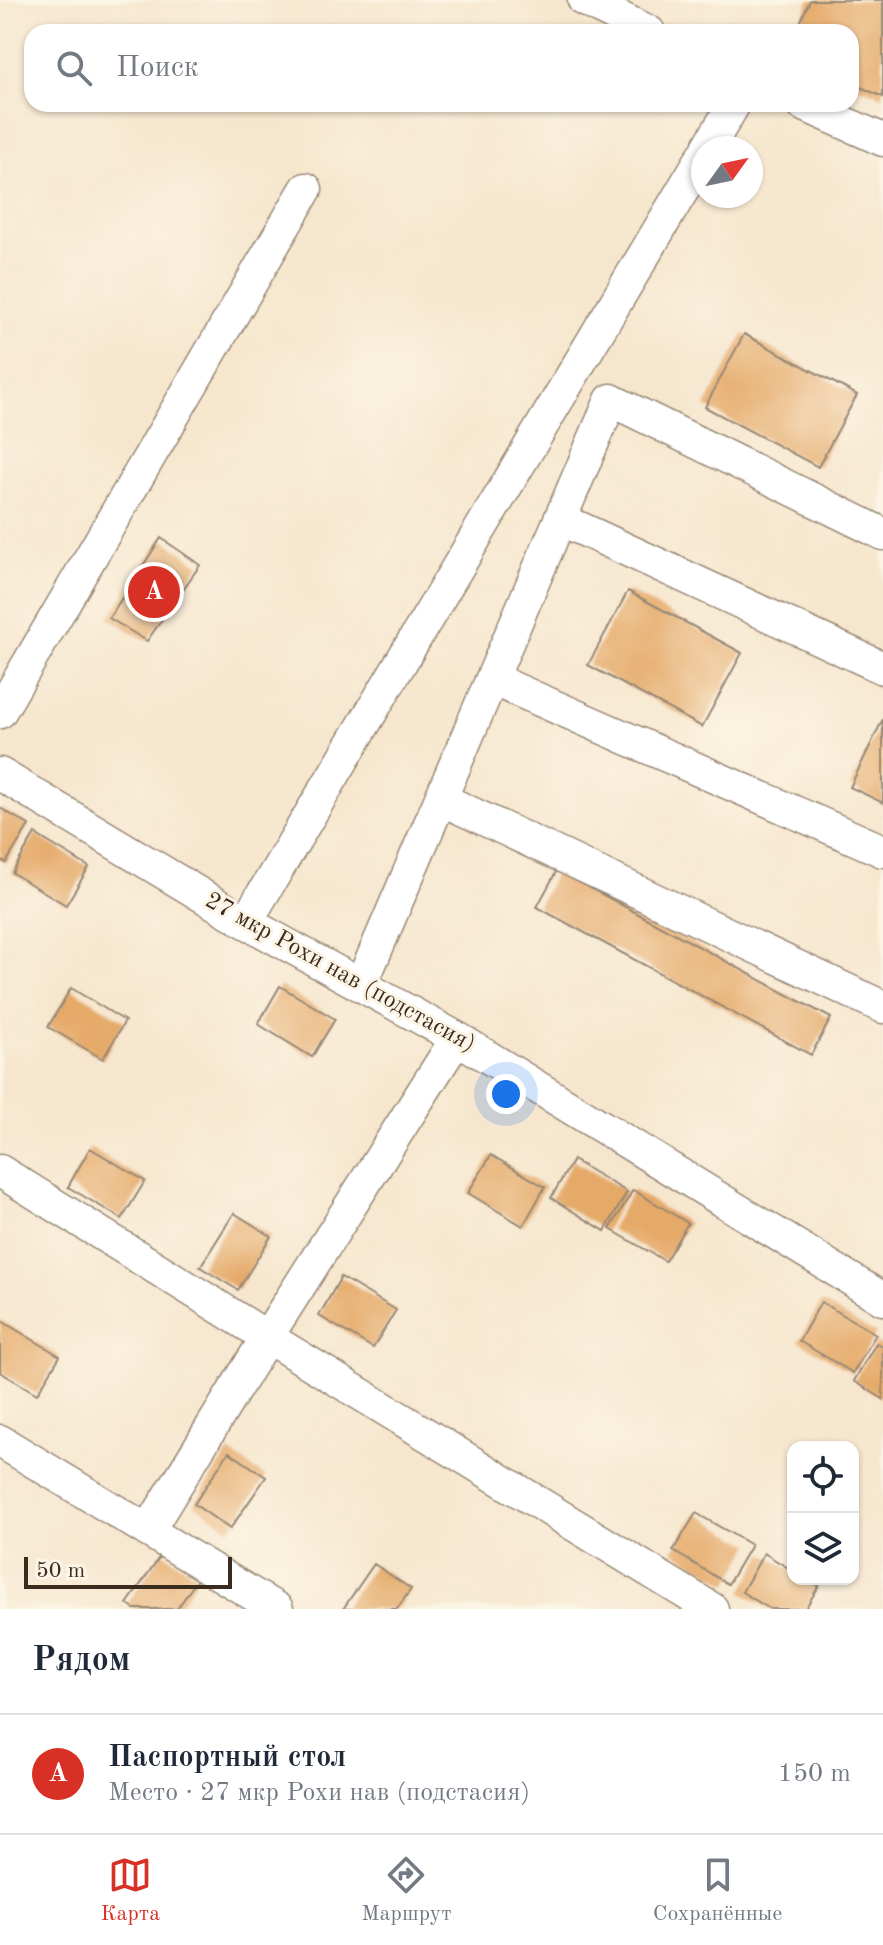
<!DOCTYPE html>
<html lang="ru">
<head>
<meta charset="utf-8">
<style>
  :root { --surface:#fff; --page:#f6f6f7; --text:#1f2937; --muted:#747a83; --line:#e0e1e3; --accent:#d93025 }
  body { margin:0; font-family:"Old Standard TT",serif; background:var(--page); color:var(--text) }
  .controls { position:absolute; right:24px; bottom:24px; display:grid; overflow:hidden; border-radius:16px; box-shadow:0 2px 6px #0004 }
  .controls button { width:72px; height:72px; display:grid; place-items:center; padding:0; border:0; border-bottom:2px solid var(--line); background:var(--surface); color:var(--text); font:40px sans-serif }
  .compass { position:absolute; left:691px; top:136px; width:72px; height:72px; border-radius:50%; background:var(--surface); box-shadow:0 2px 6px #0004; rotate:57deg }
  .scale { position:absolute; left:24px; bottom:20px; width:208px; box-sizing:border-box; padding-left:8px; border:4px solid #3b2a1e; border-top:0; font-size:22px; line-height:28px; white-space:nowrap; color:#3b2a1e; -webkit-text-stroke:6px #fcf5e5; paint-order:stroke }
  .you { position:absolute; left:506px; top:1094px; width:28px; height:28px; margin:-20px; border:6px solid #fff; border-radius:50%; background:#1a73e8; box-shadow:0 0 0 12px #1a73e833 }
  .badge { display:grid; place-items:center; width:52px; height:52px; border-radius:50%; background:var(--accent); color:#fff; font-size:26px; font-weight:700 }
  .pin { position:absolute; translate:-50% -50%; border:4px solid #fff; box-shadow:0 2px 8px #0006 }
  .list { margin:0; padding:0; list-style:none }
  h2 { display:flex; justify-content:space-between; align-items:center; height:104px; margin:0; padding:0 32px; font-size:34px }
  h2 small { font-size:26px; font-weight:400; color:var(--muted) }
  .list li { display:grid; grid-template-columns:52px 1fr auto; gap:24px; align-items:center; box-sizing:border-box; height:120px; padding:0 32px; border-top:2px solid var(--line) }
  .list b { display:block; font-size:30px; white-space:nowrap }
  .list p { margin:0; font-size:26px; white-space:nowrap; color:var(--muted) }
  .list em { font-size:26px; font-style:normal; color:var(--muted) }
  .icon { flex:none; width:44px; height:44px; fill:none; stroke:currentColor; stroke-width:2; stroke-linecap:round; stroke-linejoin:round }
  .map { position:relative; flex:none; width:883px; height:1609px; overflow:hidden }
  .search { position:absolute; background:var(--surface); box-shadow:0 2px 6px #0004; left:24px; right:24px; top:24px; height:88px; display:flex; align-items:center; gap:20px; box-sizing:border-box; padding:0 28px; border-radius:24px; color:var(--muted); font-size:30px }
  .sheet { height:224px; background:var(--surface) }
  nav { display:flex; justify-content:space-around; align-items:center; box-sizing:border-box; height:112px; border-top:2px solid var(--line); background:var(--surface); font-size:22px; color:var(--muted) }
  nav a { display:grid; justify-items:center; gap:4px }
  nav .on { color:var(--accent) }
  .map>svg:first-child { display:block }
  .building { fill:#e5a967 }
  .lines { fill:none; stroke-linecap:round; stroke-linejoin:round }
  .minor-casing { stroke:#988876; stroke-width:35 }
  .minor { stroke:#fff; stroke-width:32 }
  .labels { text-anchor:middle; dominant-baseline:central; stroke-width:6; stroke-linejoin:round; paint-order:stroke }
  .street-label { font-size:24px; fill:#3b2a1e; stroke:#fcf5e5 }
</style>
</head>
<body>
<div class="map">
<svg width="883" height="1609" viewBox="0 0 883 1609">
  <rect width="100%" height="100%" fill="#fcf5e5"/>
  <filter id="ink" filterUnits="userSpaceOnUse"><feTurbulence type="fractalNoise" baseFrequency=".0125" numOctaves="2"/><feDisplacementMap in="SourceGraphic" scale="16" xChannelSelector="R" yChannelSelector="G"/><feConvolveMatrix kernelMatrix="1 2 1 2 8 2 1 2 1" color-interpolation-filters="sRGB"/></filter>
  <filter id="wash" filterUnits="userSpaceOnUse"><feTurbulence type="fractalNoise" baseFrequency=".006" numOctaves="4" result="noise"/><feDisplacementMap in="SourceGraphic" scale="32" xChannelSelector="R" yChannelSelector="G"/><feGaussianBlur stdDeviation="1.8" result="paint"/><feColorMatrix in="noise" values="0 0 0 0 0 0 0 0 0 0 0 0 0 0 0 0 0 1.4 0 .05"/><feComposite in="paint" operator="in"/></filter>
  <g filter="url(#wash)">
    <rect width="100%" height="100%" fill="#f6e6cd"/>
    <g id="blocks">
      <!-- building -->
      <path class="building" d="M 810,0 L 883,0 L 883,97 L 851,83 L 851,32 L 796,32 Z
        M 744,334 L 857,395 L 818,467 L 705,407 Z
        M 161,538 L 200,565 L 147,641 L 109,618 Z
        M 628,591 L 742,653 L 702,727 L 588,665 Z
        M 883,719 L 883,803 L 850,787 Z
        M 0,808 L 29,825 L 6,863 L 0,860 Z
        M 35,834 L 89,867 L 66,905 L 12,873 Z
        M 557,870 L 831,1018 L 811,1055 L 537,907 Z
        M 280,986 L 335,1019 L 312,1057 L 258,1024 Z
        M 71,988 L 125,1021 L 103,1059 L 48,1027 Z
        M 90,1148 L 145,1181 L 122,1219 L 68,1187 Z
        M 491,1155 L 545,1187 L 523,1226 L 468,1193 Z
        M 573,1160 L 627,1192 L 605,1231 L 551,1198 Z
        M 633,1190 L 688,1223 L 665,1261 L 610,1229 Z
        M 234,1213 L 271,1236 L 238,1290 L 200,1267 Z
        M 341,1277 L 396,1310 L 373,1348 L 319,1316 Z
        M 821,1302 L 876,1334 L 853,1373 L 799,1341 Z
        M 0,1320 L 60,1356 L 37,1394 L 0,1372 Z
        M 876,1343 L 883,1347 L 883,1399 L 854,1381 Z
        M 229,1452 L 266,1477 L 230,1529 L 194,1504 Z
        M 696,1513 L 751,1545 L 728,1584 L 673,1551 Z
        M 163,1552 L 199,1577 L 177,1609 L 134,1609 L 127,1604 Z
        M 764,1553 L 793,1571 L 793,1579 L 807,1579 L 819,1586 L 805,1609 L 770,1609 L 742,1592 Z
        M 374,1564 L 411,1589 L 397,1609 L 343,1609 Z"/>
    </g>
  </g>
  <g filter="url(#ink)">
    <use href="#blocks" fill-opacity="0" stroke="#988876" stroke-width="2"/>
    <g class="lines">
      <defs>
        <path id="minor" d="M 584,0 L 649,32
          M 802,104 L 883,140
          M 708,148 L 734,104
          M 560,519 L 883,668
          M 492,679 L 883,851
          M 0,712 L 306,189
          M 0,774 L 246,922 L 457,1038 L 883,1299
          M 441,799 L 883,1007
          M 246,922 L 703,156
          M 361,985 L 611,400 L 883,534
          M 0,1171 L 267,1337 L 712,1609
          M 0,1441 L 277,1609
          M 148,1531 L 267,1337 L 457,1038"/>
      </defs>
      <!-- minor casing -->
      <use href="#minor" class="minor-casing"/>
      <!-- minor -->
      <use href="#minor" class="minor"/>
    </g>
  </g>
  <g class="labels">
    <!-- street labels -->
    <g class="street-label">
      <text transform="translate(340 973) rotate(29)">27 мкр Рохи нав (подстасия)</text>
    </g>
  </g>
</svg>
<div class="controls">
<button><svg class="icon" aria-label="locate" viewBox="0 0 24 24"><circle cx="12" cy="12" r="6"/><path d="M12 2v4M12 18v4M2 12h4M18 12h4"/></svg></button>
<button><svg class="icon" aria-label="layers" viewBox="0 0 24 24"><path d="M12 4l9 5-9 5-9-5zM3 14l9 5 9-5"/></svg></button>
</div>
<svg class="compass" viewBox="-18 -18 36 36"><path d="M0-13l5 13h-10z" fill="#e53935"/><path d="M0 13l5-13h-10z" fill="#747a83"/></svg>
<div class="scale">50 m</div>
<div class="you"></div>
<div class="pin badge" style="left:154px;top:592px">A</div>
<div class="search"><svg class="icon" aria-label="search" viewBox="0 0 24 24"><circle cx="10" cy="10" r="6"/><path d="M15 15l6 6"/></svg>Поиск</div>
</div>
<section class="sheet">
<h2>Рядом<small></small></h2>
<ul class="list">
<li><span class="badge">A</span><div><b>Паспортный стол</b><p>Место · 27 мкр Рохи нав (подстасия)</p></div><em>150 m</em></li>
</ul>
</section>
<nav>
<a class="on"><svg class="icon" aria-label="map" viewBox="0 0 24 24"><path d="M3 6l6-2 6 2 6-2v14l-6 2-6-2-6 2zM9 4v14M15 6v14"/></svg>Карта</a>
<a><svg class="icon" aria-label="directions" viewBox="0 0 24 24"><path d="M12 3l9 9-9 9-9-9zM9 14v-3h6M13 9l2 2-2 2"/></svg>Маршрут</a>
<a><svg class="icon" aria-label="saved" viewBox="0 0 24 24"><path d="M7 4h10v16l-5-4-5 4z"/></svg>Сохранённые</a>
</nav>
</body>
</html>
